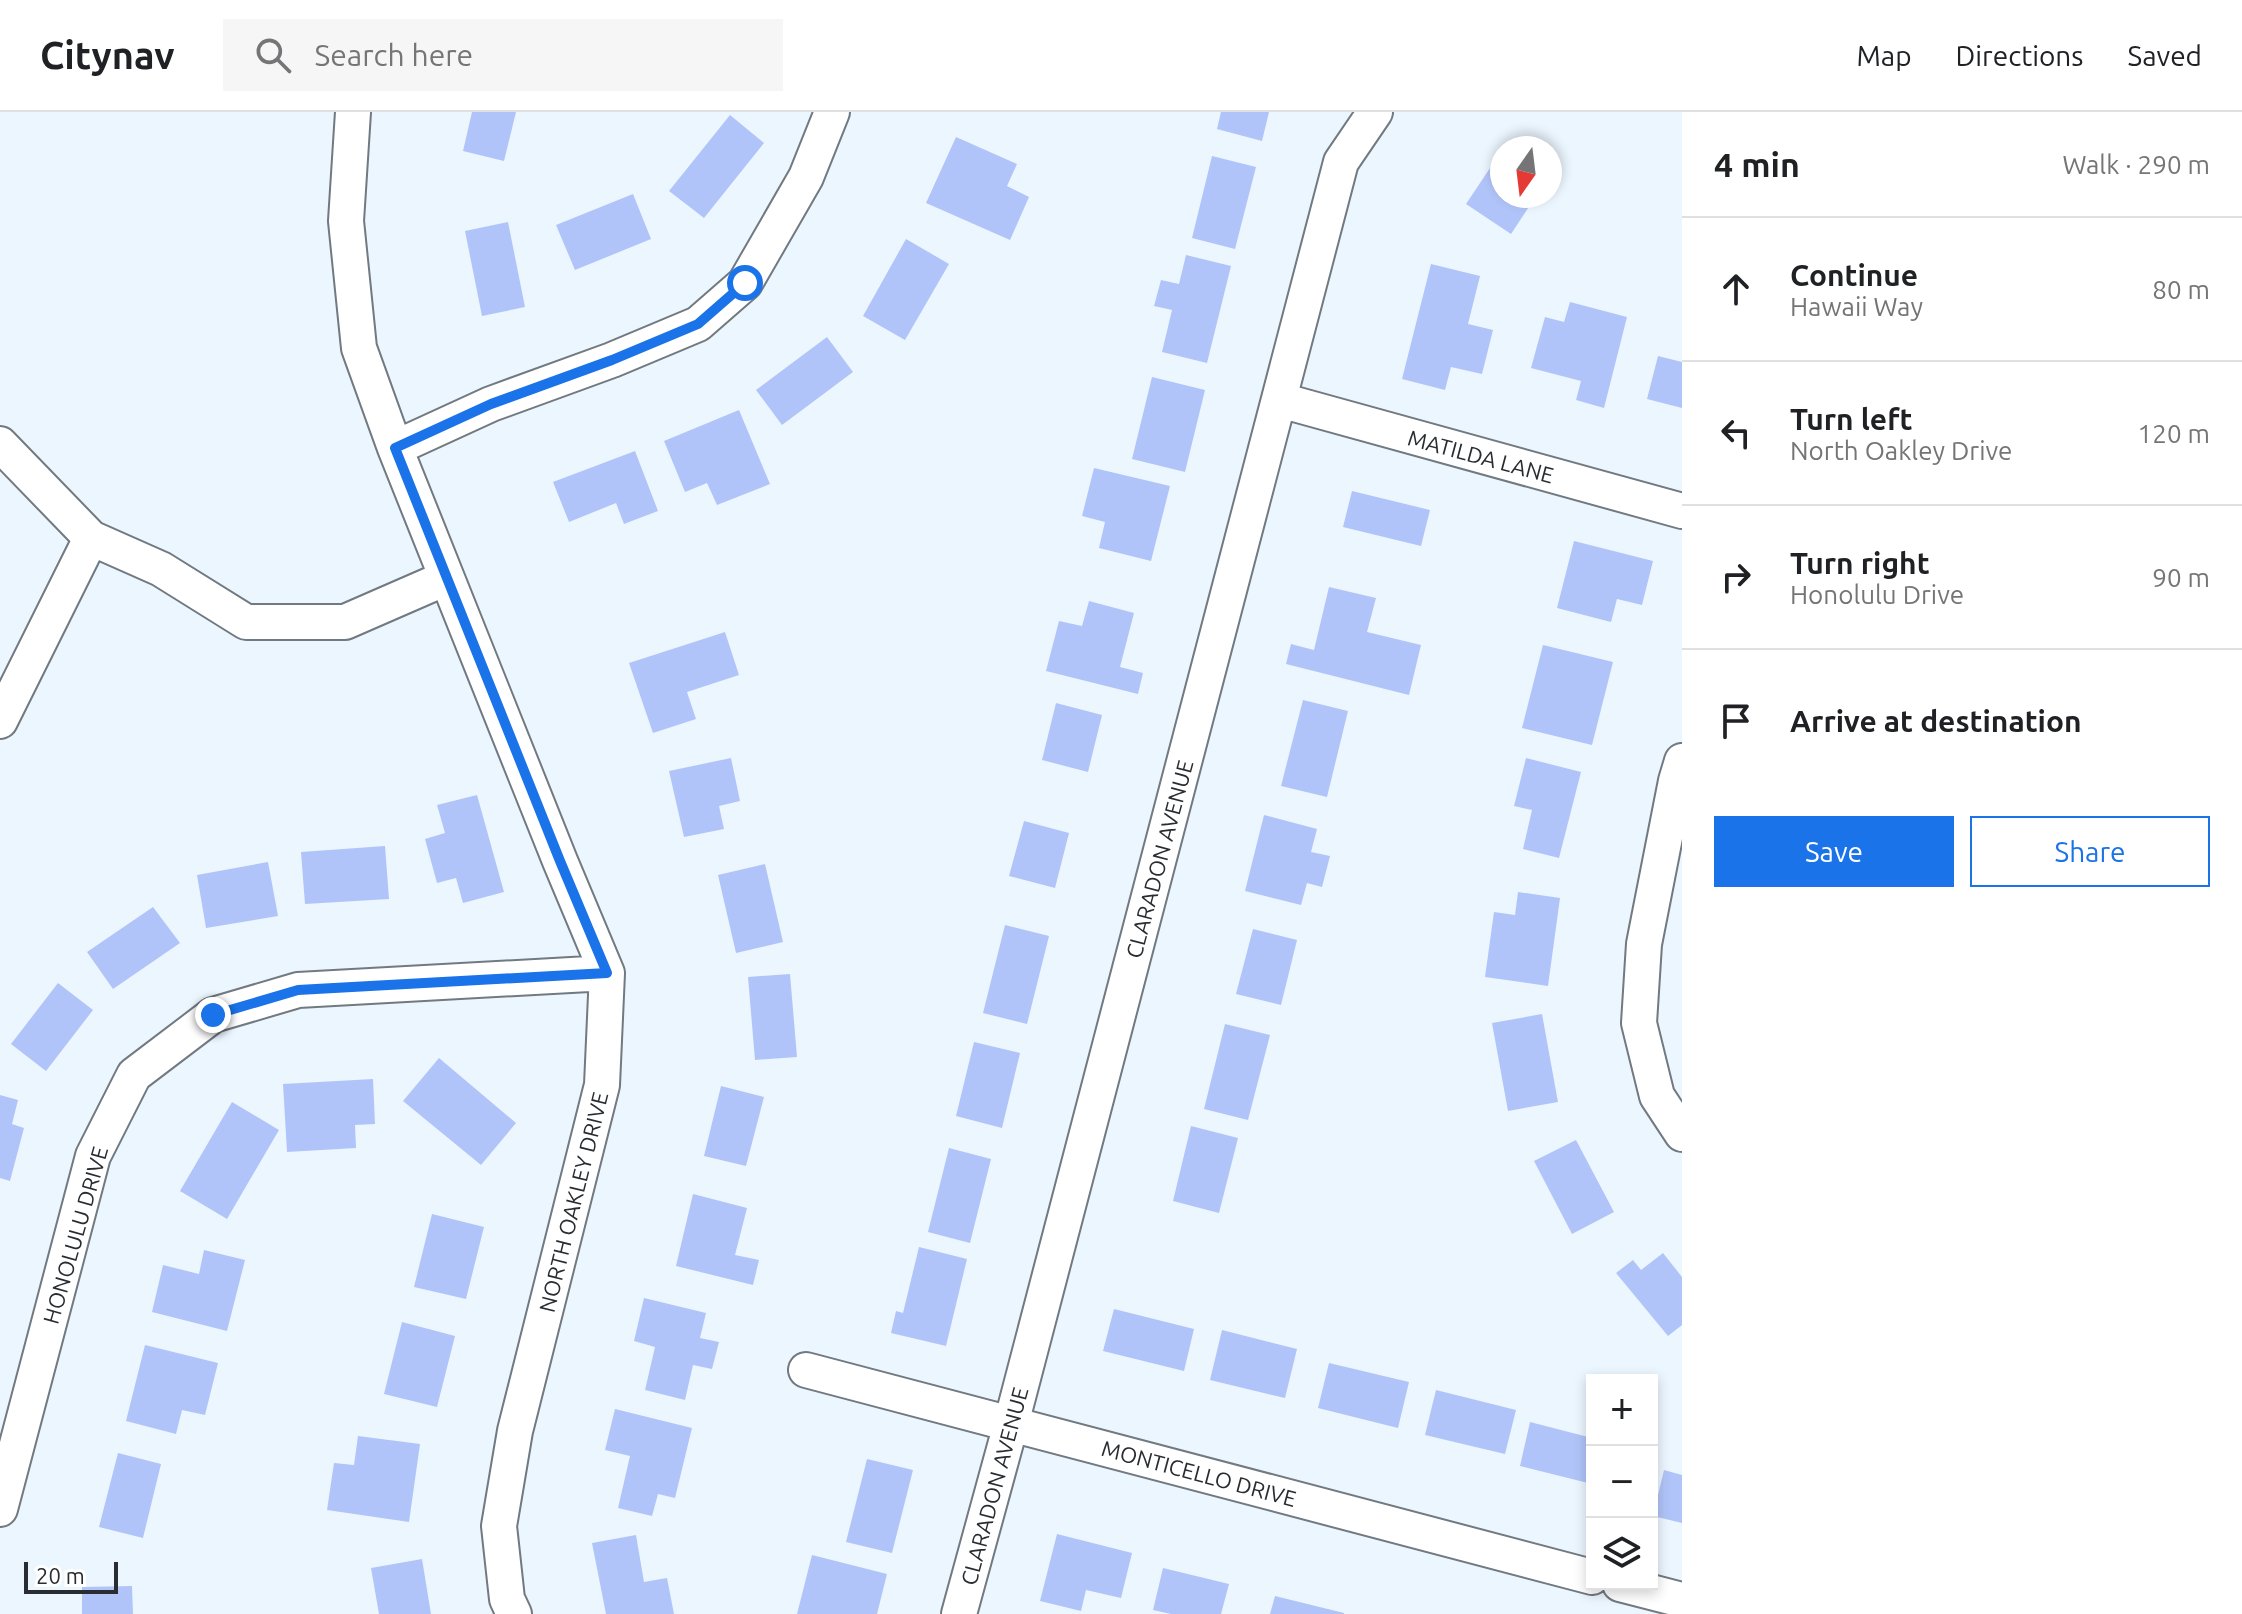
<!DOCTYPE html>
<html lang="en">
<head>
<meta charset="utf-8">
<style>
  :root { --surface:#fff; --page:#f6f6f6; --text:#202124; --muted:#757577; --line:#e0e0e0; --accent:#1a73e8 }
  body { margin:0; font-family:Ubuntu,sans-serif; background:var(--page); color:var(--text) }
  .controls { position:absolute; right:24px; bottom:24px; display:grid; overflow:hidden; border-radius:0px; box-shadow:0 4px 12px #0003 }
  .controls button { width:72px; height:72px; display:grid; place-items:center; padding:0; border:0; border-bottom:2px solid var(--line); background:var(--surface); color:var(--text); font:40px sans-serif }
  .compass { position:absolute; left:1490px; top:24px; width:72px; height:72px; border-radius:50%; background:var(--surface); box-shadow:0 4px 12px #0003; rotate:194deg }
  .scale { position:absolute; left:24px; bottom:20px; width:94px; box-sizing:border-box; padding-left:8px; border:4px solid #292c30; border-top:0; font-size:22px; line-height:28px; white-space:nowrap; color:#292c30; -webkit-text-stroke:6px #fff; paint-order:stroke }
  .stop { position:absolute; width:24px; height:24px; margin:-18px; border:6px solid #1a73e8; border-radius:50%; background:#fff }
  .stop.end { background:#1a73e8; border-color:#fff; box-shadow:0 2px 8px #0008 }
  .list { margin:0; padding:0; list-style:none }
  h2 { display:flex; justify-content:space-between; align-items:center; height:104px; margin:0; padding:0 32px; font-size:34px }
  h2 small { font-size:26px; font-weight:400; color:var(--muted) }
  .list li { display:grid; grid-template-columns:52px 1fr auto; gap:24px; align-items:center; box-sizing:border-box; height:144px; padding:0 32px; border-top:2px solid var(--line) }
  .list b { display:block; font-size:30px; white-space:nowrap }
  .list p { margin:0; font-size:26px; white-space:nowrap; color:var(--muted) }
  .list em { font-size:26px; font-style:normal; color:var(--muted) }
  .actions { display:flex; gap:16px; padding:24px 32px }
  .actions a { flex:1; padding:18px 0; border:2px solid var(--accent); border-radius:0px; text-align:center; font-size:28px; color:var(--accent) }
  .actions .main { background:var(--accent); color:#fff }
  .icon { flex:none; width:44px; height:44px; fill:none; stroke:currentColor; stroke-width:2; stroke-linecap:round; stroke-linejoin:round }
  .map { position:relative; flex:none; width:1682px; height:1502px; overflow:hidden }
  header { display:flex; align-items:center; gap:48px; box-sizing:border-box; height:112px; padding:0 40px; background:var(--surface); border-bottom:2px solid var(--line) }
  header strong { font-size:38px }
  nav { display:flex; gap:44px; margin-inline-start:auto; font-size:28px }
  .search { width:560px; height:72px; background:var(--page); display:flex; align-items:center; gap:20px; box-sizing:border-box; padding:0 28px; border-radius:0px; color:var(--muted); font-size:30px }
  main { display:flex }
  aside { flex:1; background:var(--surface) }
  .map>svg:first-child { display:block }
  .building { fill:#b1c4f9 }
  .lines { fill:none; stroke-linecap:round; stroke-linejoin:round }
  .street-casing { stroke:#717981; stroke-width:38 }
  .street { stroke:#fff; stroke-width:34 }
  .route { stroke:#1a73e8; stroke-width:10 }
  .labels { text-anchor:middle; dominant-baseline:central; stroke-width:7; stroke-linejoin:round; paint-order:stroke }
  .street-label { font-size:22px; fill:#292c30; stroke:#fff }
</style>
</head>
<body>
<header>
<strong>Citynav</strong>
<div class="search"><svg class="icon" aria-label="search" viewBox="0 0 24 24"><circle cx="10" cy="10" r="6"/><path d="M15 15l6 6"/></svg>Search here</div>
<nav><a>Map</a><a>Directions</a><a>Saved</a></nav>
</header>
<main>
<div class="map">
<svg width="1682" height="1502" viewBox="0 0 1682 1502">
  <rect width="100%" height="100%" fill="#ecf6ff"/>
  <!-- building -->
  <path class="building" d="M 472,0 L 516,0 L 504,49 L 463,39 Z
    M 1221,0 L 1269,0 L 1262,29 L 1217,17 Z
    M 730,3 L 764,31 L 704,106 L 669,79 Z
    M 956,25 L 1017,52 L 1007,74 L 1029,85 L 1010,128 L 926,91 Z
    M 1502,38 L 1502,84 L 1536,84 L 1511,122 L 1466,92 Z
    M 1212,44 L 1256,55 L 1235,137 L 1192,126 Z
    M 633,82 L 651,127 L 575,158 L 556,113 Z
    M 508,110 L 525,195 L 482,204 L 465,119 Z
    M 906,127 L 949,152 L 905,228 L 863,204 Z
    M 1186,143 L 1231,154 L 1207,251 L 1162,240 L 1172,198 L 1154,194 L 1161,168 L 1179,172 Z
    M 1431,152 L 1480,164 L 1468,212 L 1493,218 L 1482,262 L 1451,255 L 1445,278 L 1402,267 Z
    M 1570,190 L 1627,205 L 1604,296 L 1576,288 L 1581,269 L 1531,256 L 1545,205 L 1564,210 Z
    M 827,225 L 853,260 L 782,313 L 756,278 Z
    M 1658,244 L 1682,250 L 1682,296 L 1647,287 Z
    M 1152,265 L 1205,278 L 1185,360 L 1132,347 Z
    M 739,298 L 770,372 L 717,393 L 707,371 L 685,380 L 664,329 Z
    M 635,339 L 658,399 L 624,412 L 616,391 L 569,410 L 553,370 Z
    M 1094,356 L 1170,374 L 1151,449 L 1099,436 L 1105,410 L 1082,404 Z
    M 1352,379 L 1430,398 L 1421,434 L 1343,415 Z
    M 1574,429 L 1653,449 L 1642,493 L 1617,487 L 1611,510 L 1557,496 Z
    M 1329,475 L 1376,486 L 1367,520 L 1421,533 L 1409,583 L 1286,552 L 1291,532 L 1314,538 Z
    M 1089,489 L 1134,501 L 1120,555 L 1143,561 L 1138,582 L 1046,559 L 1059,509 L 1082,514 Z
    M 725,520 L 739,563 L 687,580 L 696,607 L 653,621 L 629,551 Z
    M 1543,533 L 1613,550 L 1592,633 L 1522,616 Z
    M 1303,588 L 1348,599 L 1327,685 L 1281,674 Z
    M 1056,591 L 1102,603 L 1088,660 L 1042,648 Z
    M 731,646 L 740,689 L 719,694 L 724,717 L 684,725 L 669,659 Z
    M 1526,646 L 1581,660 L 1559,746 L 1523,737 L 1532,698 L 1514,694 Z
    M 477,683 L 504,780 L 463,791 L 456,766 L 437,771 L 425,727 L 445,721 L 437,693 Z
    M 1264,703 L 1317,717 L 1311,740 L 1330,744 L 1322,775 L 1307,771 L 1301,793 L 1245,779 Z
    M 1024,709 L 1069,721 L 1055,776 L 1009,764 Z
    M 385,734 L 389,787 L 305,792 L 301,740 Z
    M 268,750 L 278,804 L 206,816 L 197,763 Z
    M 765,752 L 783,830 L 736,841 L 718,763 Z
    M 1518,780 L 1560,786 L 1548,874 L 1485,865 L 1494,800 L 1515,803 Z
    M 153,795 L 180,831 L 113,877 L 87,840 Z
    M 1005,813 L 1049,824 L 1027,912 L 983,901 Z
    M 1253,817 L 1297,828 L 1281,893 L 1236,882 Z
    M 790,862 L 797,945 L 755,948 L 748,865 Z
    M 58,871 L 93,898 L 46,959 L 11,932 Z
    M 1542,902 L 1558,990 L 1508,999 L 1492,911 Z
    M 1225,912 L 1270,923 L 1248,1008 L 1204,997 Z
    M 974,930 L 1020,941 L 1002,1016 L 956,1004 Z
    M 439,946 L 516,1011 L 481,1053 L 403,989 Z
    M 373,967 L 375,1012 L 355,1013 L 356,1036 L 287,1040 L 283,972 Z
    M 721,974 L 764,985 L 746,1054 L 704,1044 Z
    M 0,983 L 18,988 L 12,1012 L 24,1016 L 10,1069 L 0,1066 Z
    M 232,990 L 279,1018 L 227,1107 L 180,1079 Z
    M 1191,1014 L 1238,1026 L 1219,1101 L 1173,1089 Z
    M 1576,1028 L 1614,1100 L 1572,1122 L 1534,1049 Z
    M 949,1036 L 991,1047 L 970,1131 L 928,1120 Z
    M 693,1082 L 747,1096 L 735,1143 L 759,1148 L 753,1173 L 676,1154 Z
    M 432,1102 L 484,1115 L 466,1187 L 414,1175 Z
    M 919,1135 L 967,1147 L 946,1234 L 891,1221 L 896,1199 L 903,1201 Z
    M 204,1138 L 245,1148 L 227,1219 L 152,1200 L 163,1153 L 199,1162 Z
    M 1663,1141 L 1682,1165 L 1682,1213 L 1668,1224 L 1616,1161 L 1633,1148 L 1641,1158 Z
    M 644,1186 L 706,1201 L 700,1226 L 719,1230 L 712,1257 L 693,1253 L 685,1288 L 645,1278 L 655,1235 L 634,1229 Z
    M 1114,1197 L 1194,1217 L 1184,1259 L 1103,1239 Z
    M 402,1210 L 455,1224 L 437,1295 L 384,1282 Z
    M 1222,1218 L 1297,1237 L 1285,1286 L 1210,1268 Z
    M 145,1233 L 218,1251 L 205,1303 L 182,1298 L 176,1322 L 126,1309 Z
    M 1329,1251 L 1409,1270 L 1398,1316 L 1318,1296 Z
    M 1436,1278 L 1516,1298 L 1505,1342 L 1425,1323 Z
    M 615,1297 L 692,1316 L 675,1386 L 658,1382 L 652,1404 L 618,1396 L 630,1344 L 605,1338 Z
    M 1530,1310 L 1592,1326 L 1592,1372 L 1520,1354 Z
    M 358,1324 L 420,1332 L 409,1410 L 327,1398 L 334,1351 L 354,1353 Z
    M 118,1341 L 161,1352 L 143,1426 L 99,1415 Z
    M 867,1347 L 913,1358 L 892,1441 L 846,1430 Z
    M 1664,1358 L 1682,1363 L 1682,1411 L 1653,1404 Z
    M 1057,1422 L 1132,1441 L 1121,1486 L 1086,1478 L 1081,1499 L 1040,1489 Z
    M 636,1423 L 644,1470 L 667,1466 L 674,1502 L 606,1502 L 592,1431 Z
    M 812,1443 L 887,1462 L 877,1502 L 797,1502 Z
    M 422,1447 L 431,1502 L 379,1502 L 371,1456 Z
    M 1163,1456 L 1229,1472 L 1221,1502 L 1171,1502 L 1153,1498 Z
    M 132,1474 L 133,1502 L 82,1502 L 82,1475 Z
    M 1275,1484 L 1344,1501 L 1344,1502 L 1270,1502 Z"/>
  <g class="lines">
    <defs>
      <path id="street" d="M 353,0 L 346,109 L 359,236 L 395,336 L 560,749 L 607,861 L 602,973 L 515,1319 L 499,1414 L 507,1487 L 514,1502
        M 1280,288 L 1682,399
        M 0,332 L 91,426 L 161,457 L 246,510 L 345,510 L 446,466
        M 395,336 L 491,292 L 612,248 L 698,212 L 745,171 L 806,65 L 832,0
        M 0,609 L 91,426
        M 1682,649 L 1676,669 L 1644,832 L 1639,911 L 1657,984 L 1682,1022
        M 806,1258 L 1592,1465
        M 0,1397 L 93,1044 L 134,963 L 213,903 L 298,878 L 607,861
        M 1620,1472 L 1682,1488
        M 959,1502 L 1011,1312 L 1341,50 L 1375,0"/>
    </defs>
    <!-- street casing -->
    <use href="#street" class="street-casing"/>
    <!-- street -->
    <use href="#street" class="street"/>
  </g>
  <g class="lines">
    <!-- route -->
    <path class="route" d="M 213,903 L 298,878 L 607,861 L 560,749 L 395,336 L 491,292 L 612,248 L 698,212 L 745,171"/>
  </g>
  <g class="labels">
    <!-- street labels -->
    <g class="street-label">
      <text transform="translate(1481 344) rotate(15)">MATILDA LANE</text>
      <text transform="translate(1159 747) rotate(-75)">CLARADON AVENUE</text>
      <text transform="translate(573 1090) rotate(-76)">NORTH OAKLEY DRIVE</text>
      <text transform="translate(75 1123) rotate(-74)">HONOLULU DRIVE</text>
      <text transform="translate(1199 1361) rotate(15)">MONTICELLO DRIVE</text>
      <text transform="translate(994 1374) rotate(-75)">CLARADON AVENUE</text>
    </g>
  </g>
</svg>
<div class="controls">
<button>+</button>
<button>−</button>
<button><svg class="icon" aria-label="layers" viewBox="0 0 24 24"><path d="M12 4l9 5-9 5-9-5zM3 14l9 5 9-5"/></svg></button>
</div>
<svg class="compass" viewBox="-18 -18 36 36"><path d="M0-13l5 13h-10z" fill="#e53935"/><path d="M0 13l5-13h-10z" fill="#757577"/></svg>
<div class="scale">20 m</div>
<div class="stop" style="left:745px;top:171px"></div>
<div class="stop end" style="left:213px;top:903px"></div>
</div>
<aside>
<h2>4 min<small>Walk · 290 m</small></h2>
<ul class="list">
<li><svg class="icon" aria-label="ahead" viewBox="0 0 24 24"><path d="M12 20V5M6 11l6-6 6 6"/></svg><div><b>Continue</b><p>Hawaii Way</p></div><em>80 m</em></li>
<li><svg class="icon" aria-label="left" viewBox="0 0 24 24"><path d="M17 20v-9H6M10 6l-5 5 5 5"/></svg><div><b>Turn left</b><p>North Oakley Drive</p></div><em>120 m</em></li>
<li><svg class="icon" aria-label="right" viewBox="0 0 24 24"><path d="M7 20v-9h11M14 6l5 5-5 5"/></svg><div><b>Turn right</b><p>Honolulu Drive</p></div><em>90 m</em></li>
<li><svg class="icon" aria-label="arrive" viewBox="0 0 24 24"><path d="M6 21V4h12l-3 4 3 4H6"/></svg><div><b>Arrive at destination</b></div></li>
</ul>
<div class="actions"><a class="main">Save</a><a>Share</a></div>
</aside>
</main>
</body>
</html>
